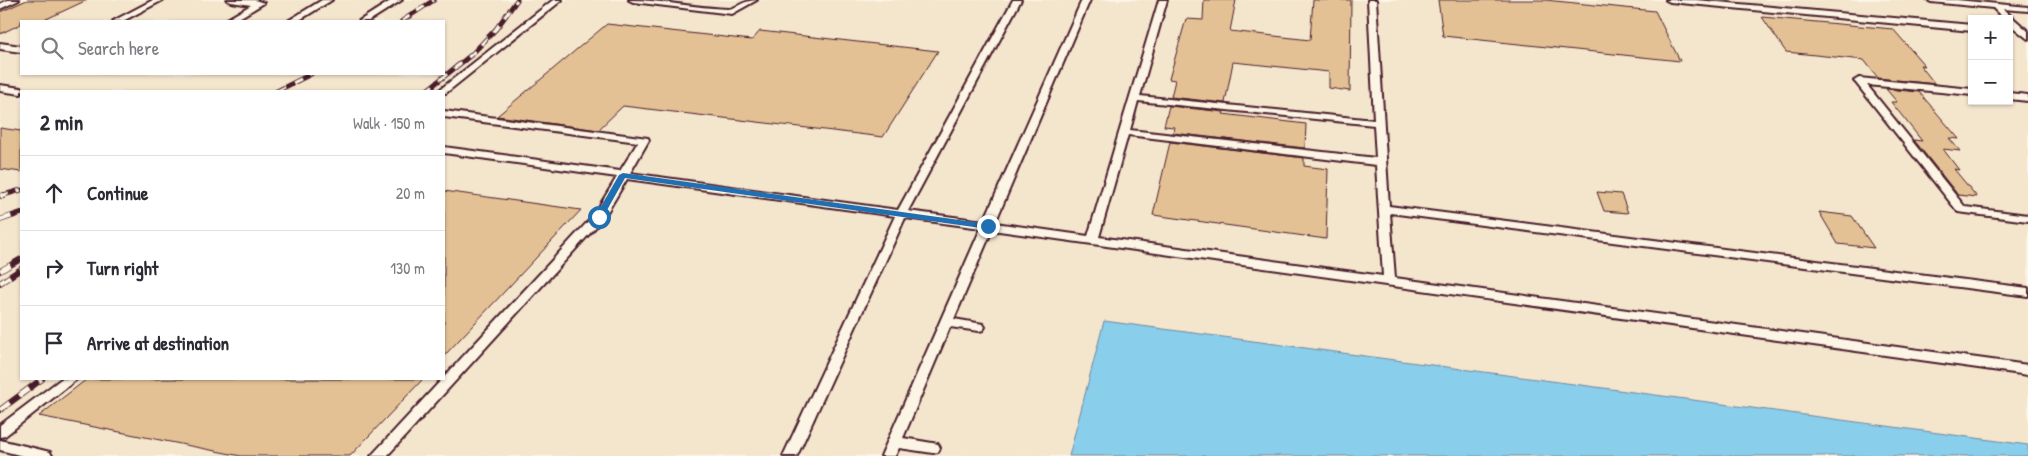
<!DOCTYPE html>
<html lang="en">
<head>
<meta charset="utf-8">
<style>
  :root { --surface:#fff; --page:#f7f7f7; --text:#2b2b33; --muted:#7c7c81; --line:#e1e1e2 }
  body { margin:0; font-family:"Patrick Hand",sans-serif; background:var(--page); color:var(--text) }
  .controls { position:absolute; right:15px; top:15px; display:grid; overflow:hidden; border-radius:0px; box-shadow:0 1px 4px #0004 }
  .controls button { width:45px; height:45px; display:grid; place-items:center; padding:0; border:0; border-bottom:1px solid var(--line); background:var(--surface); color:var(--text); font:25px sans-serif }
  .stop { position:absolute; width:15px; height:15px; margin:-11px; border:4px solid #1f6fb2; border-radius:50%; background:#fff }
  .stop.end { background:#1f6fb2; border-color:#fff; box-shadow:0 1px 5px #0008 }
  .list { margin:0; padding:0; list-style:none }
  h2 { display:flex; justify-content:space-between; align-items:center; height:65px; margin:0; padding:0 20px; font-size:21px }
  h2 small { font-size:16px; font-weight:400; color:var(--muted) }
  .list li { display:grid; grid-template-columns:32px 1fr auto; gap:15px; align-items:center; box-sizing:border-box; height:75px; padding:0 20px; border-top:1px solid var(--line) }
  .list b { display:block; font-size:19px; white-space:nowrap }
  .list em { font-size:16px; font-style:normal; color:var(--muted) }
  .icon { flex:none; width:28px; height:28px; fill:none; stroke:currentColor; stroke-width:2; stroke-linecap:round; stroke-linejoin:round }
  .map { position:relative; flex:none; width:2028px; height:456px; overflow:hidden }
  .search { position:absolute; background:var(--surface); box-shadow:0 1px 4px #0004; left:20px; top:20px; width:425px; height:55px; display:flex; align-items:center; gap:12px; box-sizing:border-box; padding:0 18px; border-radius:0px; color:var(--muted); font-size:19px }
  .panel { position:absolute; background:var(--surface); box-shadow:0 1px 4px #0004; left:20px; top:90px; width:425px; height:290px; border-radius:0px }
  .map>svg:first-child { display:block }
  .built { fill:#f4e5cd; fill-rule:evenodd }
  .water { fill:#89ceeb; stroke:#70889e }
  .building { fill:#e3c195; stroke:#4a1f2b }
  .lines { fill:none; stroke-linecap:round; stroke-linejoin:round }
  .service-casing { stroke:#4a1f2b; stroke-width:4 }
  .service { fill:#fcf5e5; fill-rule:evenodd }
  .rail-far1-casing { stroke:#4a1f2b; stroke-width:5 }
  .rail-casing { stroke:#4a1f2b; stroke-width:6 }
  .rail-far1 { stroke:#fcf5e5; stroke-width:3; stroke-dasharray:9; stroke-linecap:butt }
  .rail { stroke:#fcf5e5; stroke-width:4.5; stroke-dasharray:12; stroke-linecap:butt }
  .route { fill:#1f6fb2 }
</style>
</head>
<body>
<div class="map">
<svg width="2028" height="456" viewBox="0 0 2028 456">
  <rect width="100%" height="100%" fill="#fcf5e5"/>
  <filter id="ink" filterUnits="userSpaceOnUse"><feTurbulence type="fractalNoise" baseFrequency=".02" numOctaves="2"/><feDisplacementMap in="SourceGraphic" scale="10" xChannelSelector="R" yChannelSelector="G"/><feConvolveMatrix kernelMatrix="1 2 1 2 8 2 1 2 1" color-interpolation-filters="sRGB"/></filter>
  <g filter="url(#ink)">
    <!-- built -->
    <path class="built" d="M 0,0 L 2028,0 L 2028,456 L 0,456 ZM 1972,19 L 2009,19 L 2009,101 L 1972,101 ZM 21,21 L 444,21 L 444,74 L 21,74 ZM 21,91 L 444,91 L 444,379 L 21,379 Z"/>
    <!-- water -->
    <path class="water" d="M 1104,321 L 2028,445 L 2028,456 L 1069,456 Z"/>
    <!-- building -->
    <path class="building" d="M 27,0 L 87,0 L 42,21 L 21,21 L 21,24 L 0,34 L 0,12 Z
      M 1204,0 L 1236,0 L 1230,31 L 1310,40 L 1313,0 L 1351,0 L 1350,91 L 1329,88 L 1329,72 L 1233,62 L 1225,103 L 1171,97 L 1175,80 L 1169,79 L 1186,19 L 1203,20 Z
      M 1438,0 L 1545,0 L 1655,11 L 1680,61 L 1443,36 Z
      M 1762,17 L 1893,29 L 1925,66 L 1920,65 L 1935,84 L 1878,78 L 1864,60 L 1786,52 Z
      M 607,24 L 752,40 L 760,31 L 938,51 L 883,137 L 623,106 L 598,130 L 497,116 Z
      M 1886,89 L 1919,92 L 1959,139 L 1949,138 L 1960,151 L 1943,149 L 1959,170 L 1954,169 L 1977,197 L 1958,195 L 1914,140 L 1922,141 L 1891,102 L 1897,102 Z
      M 1169,106 L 1224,112 L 1223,114 L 1306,124 L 1305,148 L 1173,133 L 1174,127 L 1164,126 Z
      M 0,128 L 21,131 L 21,172 L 0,169 Z
      M 1170,142 L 1304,158 L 1304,166 L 1328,169 L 1326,239 L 1153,215 Z
      M 444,191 L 581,210 L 444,356 Z
      M 1597,192 L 1621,194 L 1628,213 L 1604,211 Z
      M 1819,212 L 1852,216 L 1874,248 L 1838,244 Z
      M 87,379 L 423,379 L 350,456 L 241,456 L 39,416 Z"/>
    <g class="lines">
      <defs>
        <path id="service" d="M 8,0 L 19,0 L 0,9 L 0,4 Z
          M 153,0 L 163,0 L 123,21 L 113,21 Z
          M 227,0 L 255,0 L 264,3 L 234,21 L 224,21 L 251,5 L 231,2 Z
          M 322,0 L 332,0 L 298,21 L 288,21 Z
          M 392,0 L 402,0 L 369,21 L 359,21 Z
          M 553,0 L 562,0 L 446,93 L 438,91 Z
          M 629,0 C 662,0 695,8 728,9 C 736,9 743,0 757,0 L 732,14 L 633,2 Z
          M 1013,0 L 1021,0 L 908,211 L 984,221 L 1082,0 L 1090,0 L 995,223 L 1088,236 L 1159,0 L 1167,0 L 1140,96 L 1374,120 L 1368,0 L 1376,0 L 1389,206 L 2028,288 L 2028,296 L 1390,213 L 1395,278 L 2028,365 L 2028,375 L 992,230 L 954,319 L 983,324 L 985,327 L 983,330 L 979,331 L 950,327 L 903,438 L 938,444 L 940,448 L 938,452 L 933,453 L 899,448 L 895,456 L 881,456 L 981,228 L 905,218 L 797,456 L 783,456 L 895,216 L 627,179 L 603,219 L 387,456 L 371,456 L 594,215 L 617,177 L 444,153 L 444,147 L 620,171 L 638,142 L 444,117 L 444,111 L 648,138 L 649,140 L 630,173 L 898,210 ZM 1138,101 L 1374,125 L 1376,158 L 1130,130 ZM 1128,135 L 1376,165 L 1383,276 L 1099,237 Z
          M 1666,0 L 1696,0 L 1972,25 L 1972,31 L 1670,2 Z
          M 1927,0 L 1957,0 L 2028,7 L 2028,11 L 2003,9 L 2028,31 L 2028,39 L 2009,24 L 2009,19 L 2004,19 L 1993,8 L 1931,2 Z
          M 0,43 L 21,46 L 21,52 L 0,49 Z
          M 1859,78 L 1972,89 L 1972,95 L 1867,85 L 1965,207 L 2028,215 L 2028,221 L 1958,212 L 1856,83 L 1854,81 Z
          M 0,85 L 21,88 L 26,91 L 21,91 L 21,94 L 0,91 Z
          M 2009,93 L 2028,95 L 2028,101 L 2009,99 Z
          M 61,379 L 77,379 L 5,436 L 0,437 L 0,425 Z
          M 0,440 L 50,452 L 52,456 L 23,456 L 0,450 Z"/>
      </defs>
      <!-- service casing -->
      <use href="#service" class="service-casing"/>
      <!-- service -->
      <use href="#service" class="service"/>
      <defs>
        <path id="rail-far1" d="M 402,21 L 434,0
          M 277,91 L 311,74
          M 426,91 L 471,55 L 496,29 L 517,0
          M 0,196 L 21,190"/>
        <path id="rail" d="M 0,196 L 3,195
          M 0,220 L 21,213
          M 0,271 L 21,259
          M 0,283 L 21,269
          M 0,410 L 42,379"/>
      </defs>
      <!-- rail-far1 casing -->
      <use href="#rail-far1" class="rail-far1-casing"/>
      <!-- rail casing -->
      <use href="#rail" class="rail-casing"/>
      <!-- rail-far1 -->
      <use href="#rail-far1" class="rail-far1"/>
      <!-- rail -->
      <use href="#rail" class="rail"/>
    </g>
  </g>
  <!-- route -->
  <path class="route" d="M 623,173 L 988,224 L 992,226 L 988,229 L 625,178 L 602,219 L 596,219 L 595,217 L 619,175 Z"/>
</svg>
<div class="controls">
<button>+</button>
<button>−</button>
</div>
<div class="stop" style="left:599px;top:217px"></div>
<div class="stop end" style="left:988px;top:226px"></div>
<div class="search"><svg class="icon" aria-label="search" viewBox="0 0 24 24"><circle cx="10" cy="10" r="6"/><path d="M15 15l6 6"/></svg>Search here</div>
<section class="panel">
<h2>2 min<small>Walk · 150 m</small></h2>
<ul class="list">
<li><svg class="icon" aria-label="ahead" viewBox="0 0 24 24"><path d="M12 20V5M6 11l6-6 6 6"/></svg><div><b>Continue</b></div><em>20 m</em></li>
<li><svg class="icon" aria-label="right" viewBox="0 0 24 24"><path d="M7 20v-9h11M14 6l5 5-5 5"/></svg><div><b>Turn right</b></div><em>130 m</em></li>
<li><svg class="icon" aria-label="arrive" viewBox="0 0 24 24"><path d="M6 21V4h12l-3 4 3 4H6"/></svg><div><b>Arrive at destination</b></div></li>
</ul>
</section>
</div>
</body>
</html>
